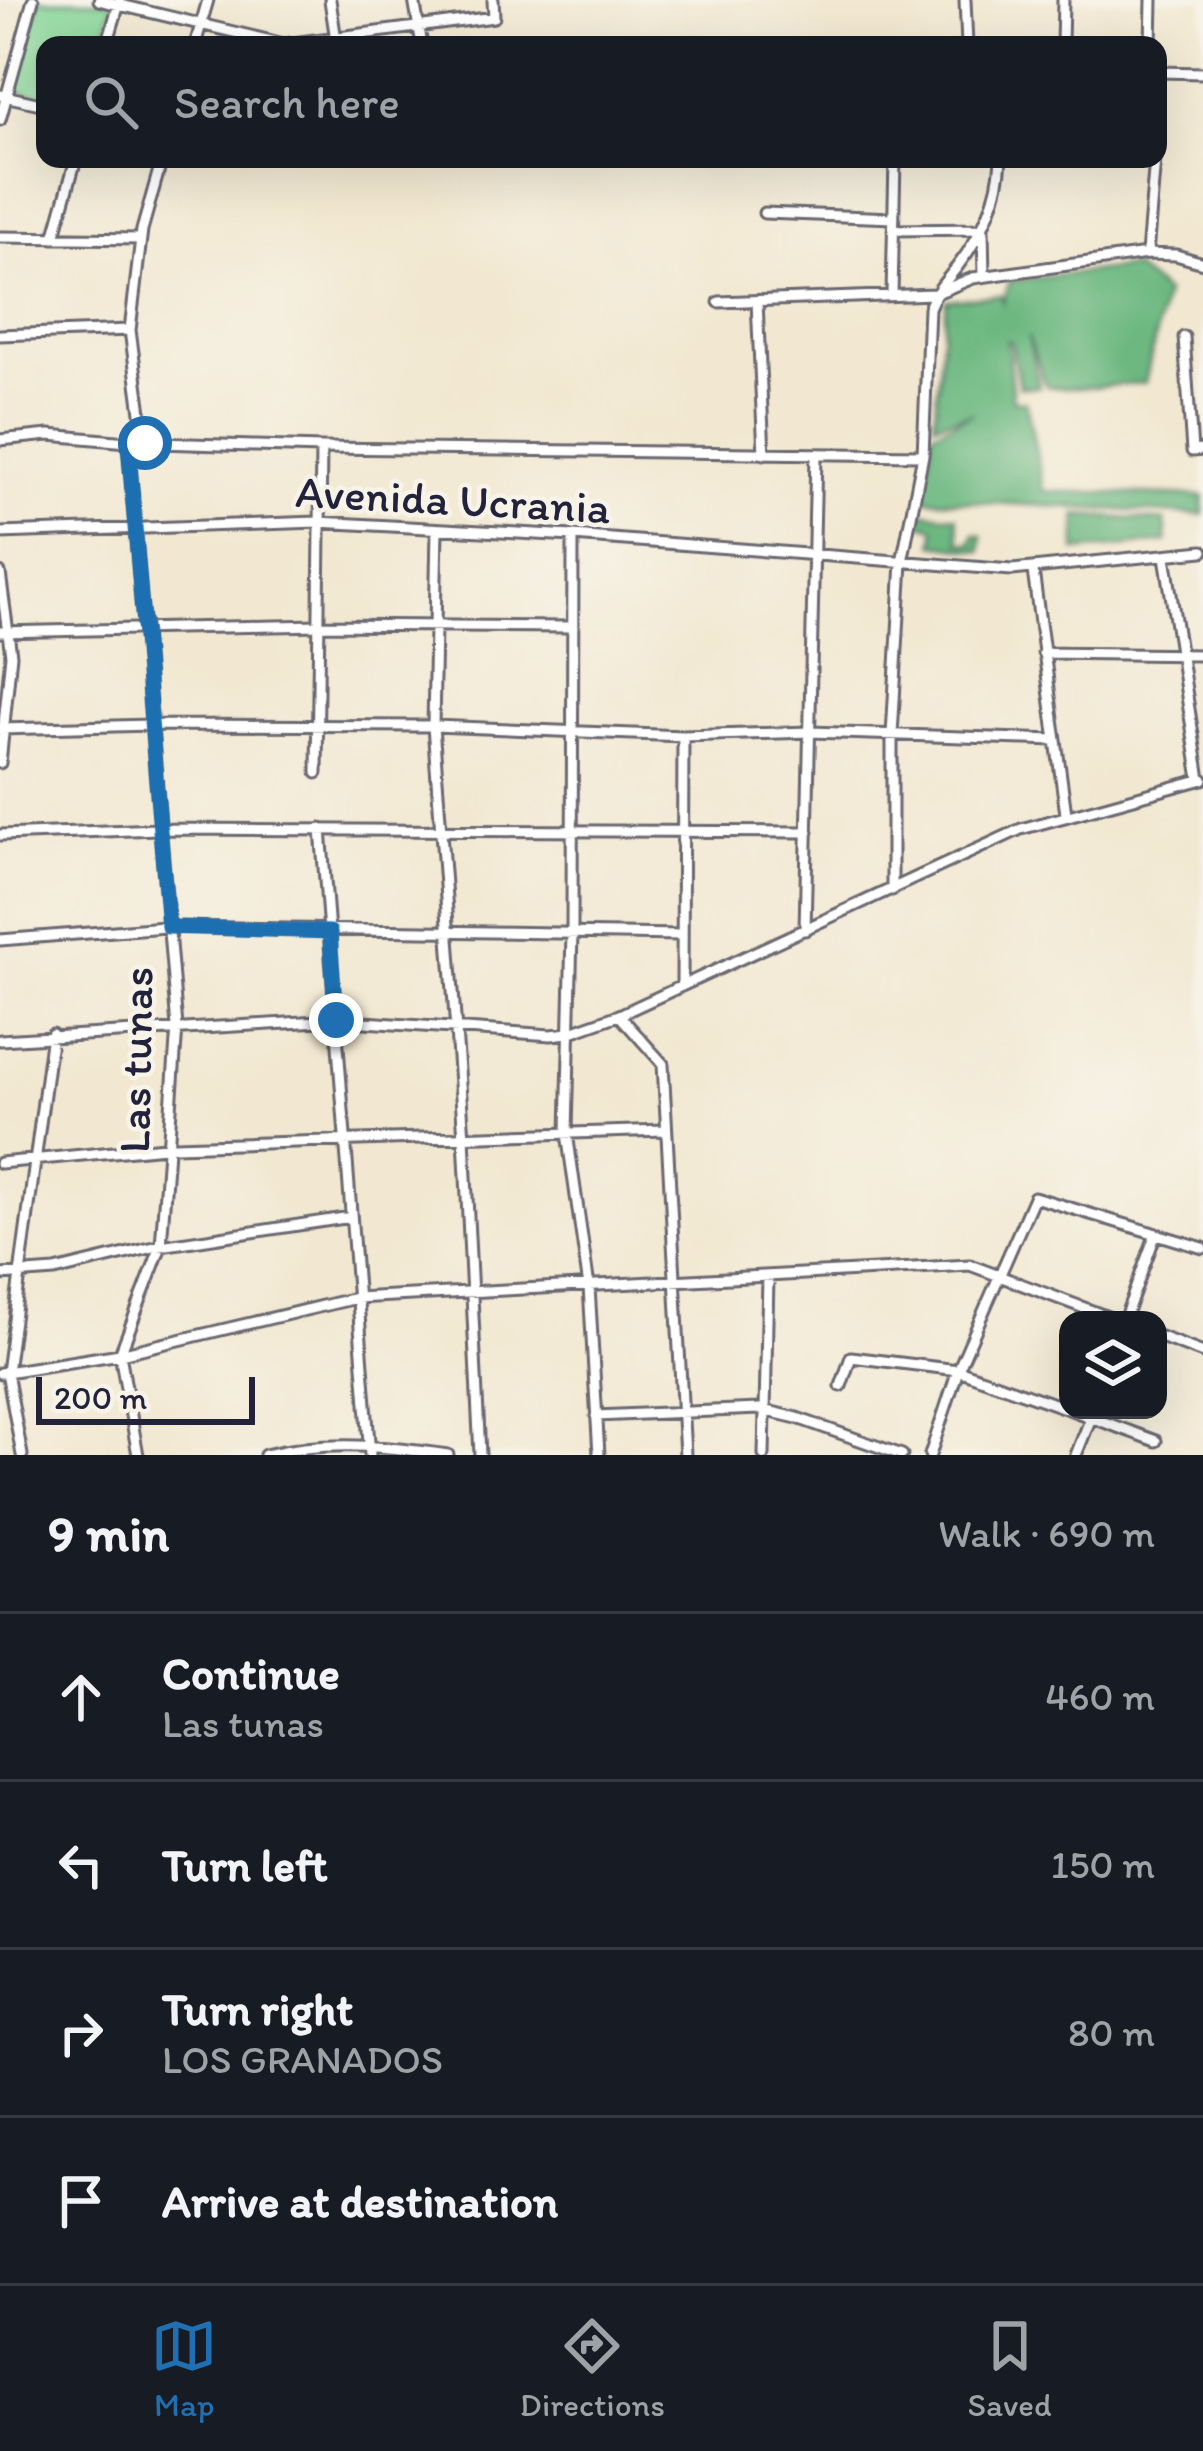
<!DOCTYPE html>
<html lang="en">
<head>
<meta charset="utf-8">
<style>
  :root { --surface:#171b24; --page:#20242c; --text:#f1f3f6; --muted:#9ea1a6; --line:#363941; --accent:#1f6fb2 }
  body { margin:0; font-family:Itim,sans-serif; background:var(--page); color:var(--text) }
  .controls { position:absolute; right:36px; bottom:36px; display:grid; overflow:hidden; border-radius:24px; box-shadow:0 12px 48px #0002 }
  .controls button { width:108px; height:108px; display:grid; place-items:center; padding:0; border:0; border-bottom:3px solid var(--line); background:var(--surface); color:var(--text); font:60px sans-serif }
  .scale { position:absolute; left:36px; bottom:30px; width:219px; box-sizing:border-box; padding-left:12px; border:6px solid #22223b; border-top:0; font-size:33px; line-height:42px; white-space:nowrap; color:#22223b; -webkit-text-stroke:9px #f7f3e8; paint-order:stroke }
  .stop { position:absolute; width:36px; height:36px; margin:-27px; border:9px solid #1f6fb2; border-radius:50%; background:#fff }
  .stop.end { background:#1f6fb2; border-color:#fff; box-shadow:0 3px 12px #0008 }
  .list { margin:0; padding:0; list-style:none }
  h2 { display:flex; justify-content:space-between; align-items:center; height:156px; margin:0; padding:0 48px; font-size:51px }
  h2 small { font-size:39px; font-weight:400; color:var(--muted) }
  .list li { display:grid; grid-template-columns:78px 1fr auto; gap:36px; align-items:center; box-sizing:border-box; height:168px; padding:0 48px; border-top:3px solid var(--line) }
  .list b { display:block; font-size:45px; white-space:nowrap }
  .list p { margin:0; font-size:39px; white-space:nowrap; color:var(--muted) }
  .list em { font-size:39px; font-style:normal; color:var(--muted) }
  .icon { flex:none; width:66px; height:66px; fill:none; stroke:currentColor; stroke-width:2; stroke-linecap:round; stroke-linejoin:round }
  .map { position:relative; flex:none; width:1203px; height:1455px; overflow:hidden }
  .search { position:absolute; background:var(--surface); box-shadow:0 12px 48px #0002; left:36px; right:36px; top:36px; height:132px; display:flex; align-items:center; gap:30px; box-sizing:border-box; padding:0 42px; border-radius:24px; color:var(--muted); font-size:45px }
  .sheet { height:828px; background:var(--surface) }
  nav { display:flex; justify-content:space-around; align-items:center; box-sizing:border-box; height:168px; border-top:3px solid var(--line); background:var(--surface); font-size:33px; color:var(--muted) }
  nav a { display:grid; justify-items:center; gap:6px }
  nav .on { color:var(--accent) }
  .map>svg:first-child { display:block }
  .green { fill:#85d798; stroke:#547c6a; stroke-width:3 }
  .forest { fill:#6cb880; stroke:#476d5e; stroke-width:3 }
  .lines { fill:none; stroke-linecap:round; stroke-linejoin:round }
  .minor-casing { stroke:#6b6770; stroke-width:15 }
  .minor { stroke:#fff; stroke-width:9 }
  .minor-bridge-casing { stroke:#6b6770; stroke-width:15; stroke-linecap:butt }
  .minor-bridge { stroke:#fff; stroke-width:9 }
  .route { stroke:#1f6fb2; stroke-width:15 }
  .labels { text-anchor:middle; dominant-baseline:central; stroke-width:9; stroke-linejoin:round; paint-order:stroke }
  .street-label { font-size:45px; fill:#22223b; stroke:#f7f3e8 }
</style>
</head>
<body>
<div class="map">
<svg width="1203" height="1455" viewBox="0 0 1203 1455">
  <rect width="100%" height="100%" fill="#f7f3e8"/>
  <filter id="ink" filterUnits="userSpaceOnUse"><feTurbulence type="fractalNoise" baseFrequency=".00833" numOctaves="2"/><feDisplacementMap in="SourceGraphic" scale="24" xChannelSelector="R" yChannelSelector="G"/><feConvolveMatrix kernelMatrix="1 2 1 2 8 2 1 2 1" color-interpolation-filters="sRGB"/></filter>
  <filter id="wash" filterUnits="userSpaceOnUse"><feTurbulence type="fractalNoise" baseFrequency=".004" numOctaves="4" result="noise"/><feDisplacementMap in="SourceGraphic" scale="48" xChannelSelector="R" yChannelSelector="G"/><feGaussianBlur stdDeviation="2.7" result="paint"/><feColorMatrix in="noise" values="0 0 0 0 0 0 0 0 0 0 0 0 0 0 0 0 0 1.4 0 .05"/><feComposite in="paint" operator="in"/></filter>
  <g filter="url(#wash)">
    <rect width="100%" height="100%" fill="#f2e8d1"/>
    <!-- green -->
    <path class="green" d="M 39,0 L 114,1 L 101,45 L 45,45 L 45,98 L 15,91 Z"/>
    <!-- forest -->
    <path class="forest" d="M 1132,267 L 1165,293 L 1145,383 C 1112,384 1078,392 1046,386 L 1028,336 L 1039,387 L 1019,387 L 1011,342 L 1007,340 L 1013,400 L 1026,402 L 1044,491 L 1203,496 L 1203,515 L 924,499 L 932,432 L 973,413 L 934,423 L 946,300 L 1001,295 L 1003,303 L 1009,281 Z
      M 920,512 L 957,516 L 960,542 L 972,543 L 974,534 L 982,535 L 981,551 L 934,544 L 935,528 L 919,523 Z
      M 1077,515 L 1165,521 L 1167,542 L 1076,551 Z"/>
  </g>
  <g filter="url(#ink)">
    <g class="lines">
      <defs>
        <path id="minor" d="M 99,0 L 284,44 L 494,17 L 493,0
          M 330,0 L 336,40
          M 414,0 L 422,45
          M 965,0 L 967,45
          M 107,45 L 120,0
          M 195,45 L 208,0
          M 1062,45 L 1063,0
          M 1151,45 L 1152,0
          M 1158,72 L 1203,73
          M 0,95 L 45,105
          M 0,120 L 33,0
          M 764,213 L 894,218
          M 893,230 L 983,229 L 984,276
          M 0,237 L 141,239
          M 54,238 L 76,159
          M 1147,254 L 1155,159
          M 892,295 L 895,159
          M 757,301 L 764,454
          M 719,302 L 934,294 L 973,278 L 1147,254 L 1176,255 L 1203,263
          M 0,335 L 130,330
          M 1184,337 L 1192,451 L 1203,450
          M 0,440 L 49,435 L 128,442 L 321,448 L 923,455
          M 128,442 L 177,1027 L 161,1246 L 120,1354 L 138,1455
          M 145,443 L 130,330 L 142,230 L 162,159
          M 437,529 L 433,726 L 464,1137 L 480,1455
          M 0,533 L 318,522 L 573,536 L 1012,570 L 1203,551
          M 573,536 L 572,932 L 567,1133 L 589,1287 L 599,1455
          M 1165,556 L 1200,779
          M 1033,571 L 1066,814
          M 0,573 L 11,655 L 0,763
          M 0,632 L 320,625 L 573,627
          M 1043,653 L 1203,655
          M 0,729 L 152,725 L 433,726 L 683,736 L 810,732 L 1056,740
          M 317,773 L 321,448
          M 321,829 L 370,1455
          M 0,835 L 158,829 L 808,832
          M 892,890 L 892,735 L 902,562 L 923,455 L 929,308 C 935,292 946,281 957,267 C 981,236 999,200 1001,159
          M 805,930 L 816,454
          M 0,940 L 165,927 L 682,935
          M 682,986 L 683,736
          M 619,1015 L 663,1064 L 685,1455
          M 0,1040 L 336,1020 L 551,1035 L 568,1033 L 619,1015 L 1021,829 L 1203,779
          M 0,1163 L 175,1146 L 665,1130
          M 0,1275 L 55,1271 L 154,1247 L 351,1217
          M 1124,1320 L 1155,1236
          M 1158,1336 L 1203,1353
          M 0,1373 L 120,1354 L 356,1298 L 970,1265 L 1116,1320
          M 841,1386 L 851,1357 L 958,1370 L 1068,1409
          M 1071,1410 L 1156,1441
          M 596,1416 L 759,1409 L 797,1418 L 902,1455
          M 22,1455 L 7,1372 L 52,1034
          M 265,1455 C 327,1440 386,1446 448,1455
          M 764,1455 L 768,1278
          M 930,1455 L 958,1370 L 1034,1197 L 1203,1248
          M 1076,1455 L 1094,1410"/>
      </defs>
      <!-- minor casing -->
      <use href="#minor" class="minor-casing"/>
      <!-- minor -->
      <use href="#minor" class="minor"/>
      <defs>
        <path id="minor-bridge" d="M 143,623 L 145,634"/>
      </defs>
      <!-- minor-bridge casing -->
      <use href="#minor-bridge" class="minor-bridge-casing"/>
      <!-- minor-bridge -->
      <use href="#minor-bridge" class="minor-bridge"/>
    </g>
  </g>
  <g class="lines" filter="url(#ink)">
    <!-- route -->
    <path class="route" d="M 145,443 L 128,442 L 168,927 L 330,932 L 336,1020"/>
  </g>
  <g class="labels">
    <!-- street labels -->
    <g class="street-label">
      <text transform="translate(453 499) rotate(3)">Avenida Ucrania</text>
      <text transform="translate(135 1060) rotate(-89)">Las tunas</text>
    </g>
  </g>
</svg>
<div class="controls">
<button><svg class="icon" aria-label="layers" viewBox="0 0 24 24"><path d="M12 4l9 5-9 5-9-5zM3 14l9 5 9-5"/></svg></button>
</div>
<div class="scale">200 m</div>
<div class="stop" style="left:145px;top:443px"></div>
<div class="stop end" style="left:336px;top:1020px"></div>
<div class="search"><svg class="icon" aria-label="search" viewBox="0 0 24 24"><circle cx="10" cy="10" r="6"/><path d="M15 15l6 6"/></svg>Search here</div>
</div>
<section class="sheet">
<h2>9 min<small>Walk · 690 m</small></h2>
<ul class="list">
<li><svg class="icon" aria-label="ahead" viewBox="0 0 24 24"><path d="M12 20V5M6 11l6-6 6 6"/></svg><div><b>Continue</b><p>Las tunas</p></div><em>460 m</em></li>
<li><svg class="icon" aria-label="left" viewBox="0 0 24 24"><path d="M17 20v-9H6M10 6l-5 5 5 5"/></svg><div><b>Turn left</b></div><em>150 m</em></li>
<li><svg class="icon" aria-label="right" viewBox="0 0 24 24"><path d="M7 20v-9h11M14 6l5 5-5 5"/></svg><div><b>Turn right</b><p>LOS GRANADOS</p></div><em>80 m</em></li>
<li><svg class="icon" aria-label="arrive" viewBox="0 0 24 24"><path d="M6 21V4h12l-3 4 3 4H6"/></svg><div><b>Arrive at destination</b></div></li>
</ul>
</section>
<nav>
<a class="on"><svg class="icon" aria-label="map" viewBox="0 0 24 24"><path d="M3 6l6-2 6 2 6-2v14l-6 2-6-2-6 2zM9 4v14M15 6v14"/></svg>Map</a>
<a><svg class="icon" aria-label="directions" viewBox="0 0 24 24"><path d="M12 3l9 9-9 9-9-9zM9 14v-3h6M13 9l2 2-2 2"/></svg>Directions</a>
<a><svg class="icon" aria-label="saved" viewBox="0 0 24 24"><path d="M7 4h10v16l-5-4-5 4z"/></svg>Saved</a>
</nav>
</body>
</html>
